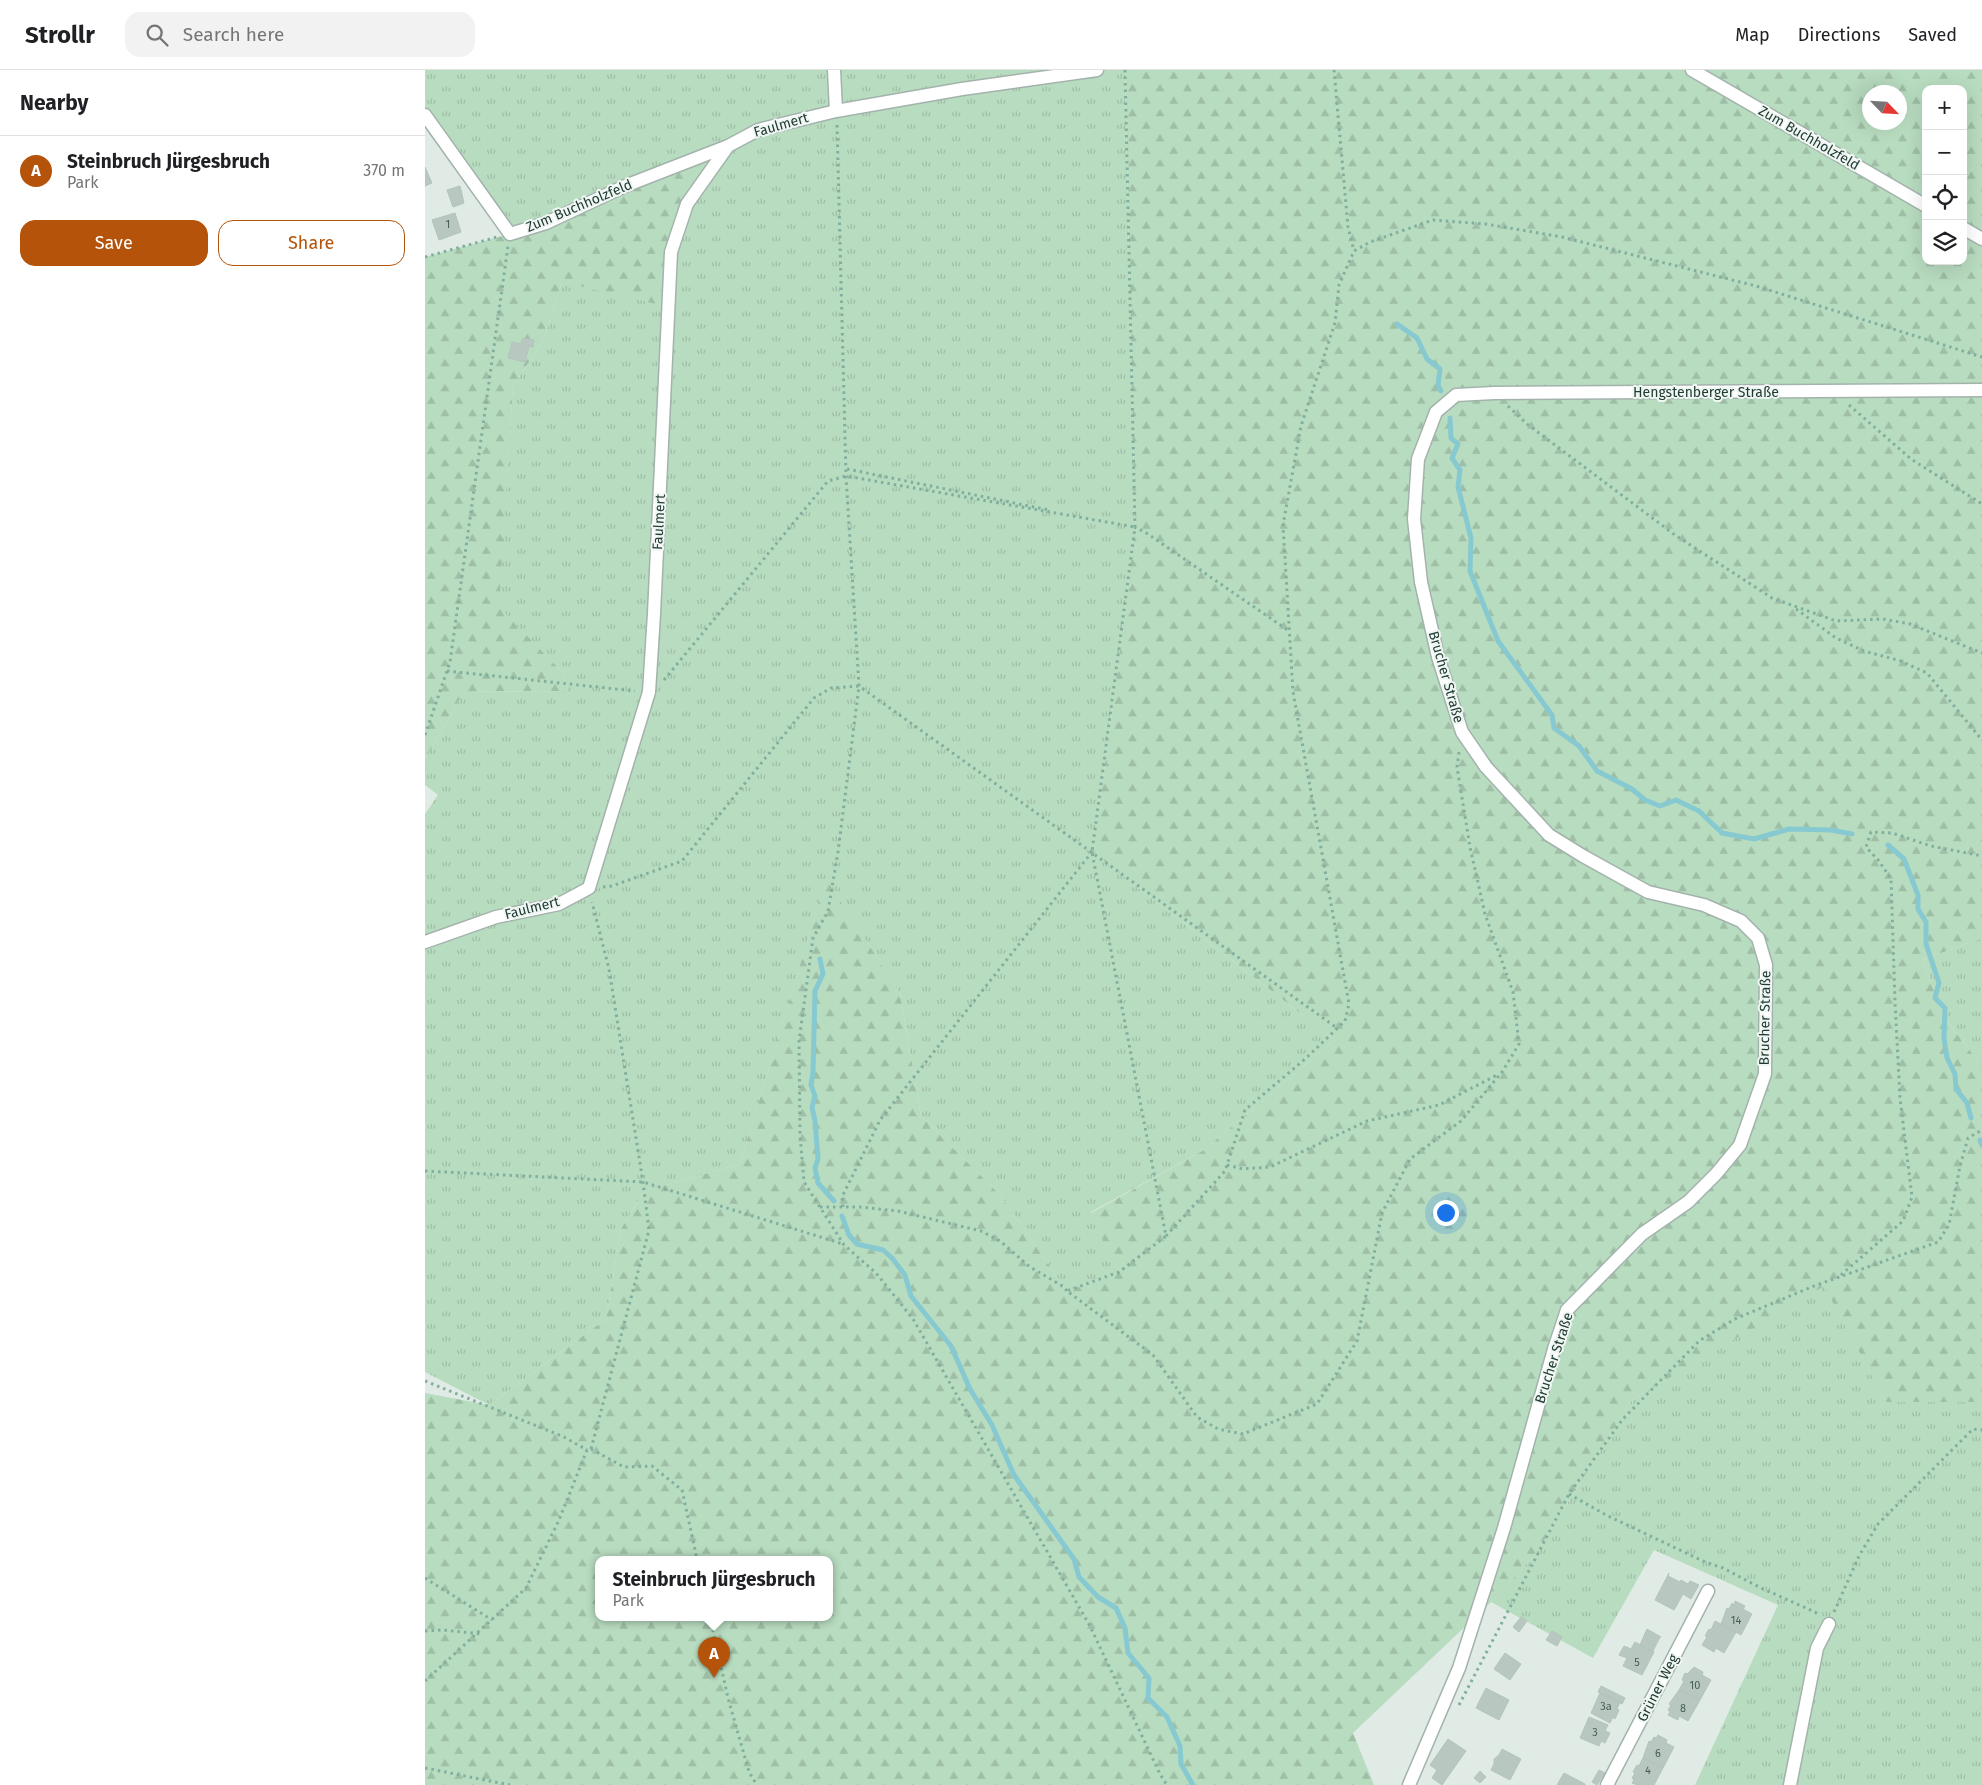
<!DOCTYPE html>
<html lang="en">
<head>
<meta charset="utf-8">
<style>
  :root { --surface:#fff; --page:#f2f2f2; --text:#202124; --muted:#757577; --line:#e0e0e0; --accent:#b45309 }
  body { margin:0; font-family:"Fira Sans",sans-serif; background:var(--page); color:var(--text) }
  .controls { position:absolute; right:15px; top:15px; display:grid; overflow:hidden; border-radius:10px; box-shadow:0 5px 20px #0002 }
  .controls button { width:45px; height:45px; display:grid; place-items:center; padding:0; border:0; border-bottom:1px solid var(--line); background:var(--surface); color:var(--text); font:25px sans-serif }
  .compass { position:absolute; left:1437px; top:15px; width:45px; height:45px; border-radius:50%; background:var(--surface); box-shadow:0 5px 20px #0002; rotate:115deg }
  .you { position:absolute; left:1020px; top:1142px; width:18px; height:18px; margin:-12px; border:4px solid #fff; border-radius:50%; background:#1a73e8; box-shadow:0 0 0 8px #1a73e833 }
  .badge { display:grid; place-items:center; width:32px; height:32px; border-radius:50%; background:var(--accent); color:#fff; font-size:16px; font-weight:700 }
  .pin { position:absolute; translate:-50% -41px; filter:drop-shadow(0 1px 2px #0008) }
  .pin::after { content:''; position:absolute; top:26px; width:18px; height:15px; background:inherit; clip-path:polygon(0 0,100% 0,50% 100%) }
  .popup { position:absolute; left:170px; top:1486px; width:238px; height:65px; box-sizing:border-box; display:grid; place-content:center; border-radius:10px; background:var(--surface); filter:drop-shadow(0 1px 4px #0005); font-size:16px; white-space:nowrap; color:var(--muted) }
  .popup b { font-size:19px; color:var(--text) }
  .popup::after { content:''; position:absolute; left:50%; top:100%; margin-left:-10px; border:10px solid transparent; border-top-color:var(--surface) }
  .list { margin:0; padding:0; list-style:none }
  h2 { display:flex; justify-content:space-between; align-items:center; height:65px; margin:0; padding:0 20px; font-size:21px }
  h2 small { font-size:16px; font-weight:400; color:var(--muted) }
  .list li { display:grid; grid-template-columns:32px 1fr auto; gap:15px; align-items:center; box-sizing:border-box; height:70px; padding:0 20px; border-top:1px solid var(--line) }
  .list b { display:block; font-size:19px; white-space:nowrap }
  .list p { margin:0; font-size:16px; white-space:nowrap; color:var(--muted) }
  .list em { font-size:16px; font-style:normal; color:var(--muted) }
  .actions { display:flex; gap:10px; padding:15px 20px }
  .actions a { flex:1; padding:11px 0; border:1px solid var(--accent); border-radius:15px; text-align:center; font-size:18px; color:var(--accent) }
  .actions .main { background:var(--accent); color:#fff }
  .icon { flex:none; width:28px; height:28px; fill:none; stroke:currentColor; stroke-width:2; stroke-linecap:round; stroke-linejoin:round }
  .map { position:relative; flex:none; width:1557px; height:1715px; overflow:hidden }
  header { display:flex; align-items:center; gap:30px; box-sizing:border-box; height:70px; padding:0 25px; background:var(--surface); border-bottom:1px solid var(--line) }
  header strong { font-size:24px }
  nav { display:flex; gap:28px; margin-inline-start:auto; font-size:18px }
  .search { width:350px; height:45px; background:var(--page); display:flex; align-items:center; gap:12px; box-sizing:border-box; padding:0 18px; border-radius:15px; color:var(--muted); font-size:19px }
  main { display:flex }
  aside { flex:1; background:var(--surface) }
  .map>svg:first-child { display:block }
  .grass { fill:url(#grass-tufts) }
  .forest { fill:url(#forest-firs); fill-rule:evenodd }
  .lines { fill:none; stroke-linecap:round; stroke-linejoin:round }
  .stream { stroke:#87c9d0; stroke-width:5 }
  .building { fill:#b8c8c1; stroke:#b2c4bc }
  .street-casing { stroke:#a3b3ac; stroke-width:15 }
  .path { stroke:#80af9e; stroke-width:3; stroke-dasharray:2.5 4; stroke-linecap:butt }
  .street { stroke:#fff; stroke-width:12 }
  .labels { text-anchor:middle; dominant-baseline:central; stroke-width:4; stroke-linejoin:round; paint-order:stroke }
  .number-label { font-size:11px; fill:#465e56 }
  .street-label { font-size:14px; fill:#203b33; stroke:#f0f7f3 }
</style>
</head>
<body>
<header>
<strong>Strollr</strong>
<div class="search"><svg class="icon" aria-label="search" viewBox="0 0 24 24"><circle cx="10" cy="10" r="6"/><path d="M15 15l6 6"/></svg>Search here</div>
<nav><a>Map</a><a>Directions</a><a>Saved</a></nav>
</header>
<main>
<aside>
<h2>Nearby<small></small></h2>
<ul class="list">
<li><span class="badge">A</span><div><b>Steinbruch Jürgesbruch</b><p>Park</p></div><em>370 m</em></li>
</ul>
<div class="actions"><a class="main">Save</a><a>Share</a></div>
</aside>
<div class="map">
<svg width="1557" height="1715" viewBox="0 0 1557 1715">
  <defs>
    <pattern id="grass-tufts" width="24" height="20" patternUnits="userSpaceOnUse" patternTransform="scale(1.25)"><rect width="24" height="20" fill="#b8dcc0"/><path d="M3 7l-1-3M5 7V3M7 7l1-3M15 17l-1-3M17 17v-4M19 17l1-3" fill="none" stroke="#9ebea5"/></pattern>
    <pattern id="forest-firs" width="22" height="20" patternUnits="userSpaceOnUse" patternTransform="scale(1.25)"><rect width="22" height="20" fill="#b8dcc0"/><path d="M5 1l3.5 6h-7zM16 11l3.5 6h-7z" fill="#9ebea5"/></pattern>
  </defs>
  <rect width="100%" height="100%" fill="#e0ebe5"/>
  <!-- grass -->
  <path class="grass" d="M 0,0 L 700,0 L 710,457 L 683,674 L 667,782 L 910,970 L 779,1080 L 666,1142 L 694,1202 L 642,1221 L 576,1126 L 496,1046 L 475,923 L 401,810 L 315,1094 L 219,1121 L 196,1159 L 181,1249 L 64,1335 L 0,1302 L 0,744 L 13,725 L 0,715 L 0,689 L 39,622 L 143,621 L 138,603 L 73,537 L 88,316 L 118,271 L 137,212 L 85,164 L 0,45 Z
    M 1557,868 L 1557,996 L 1524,954 L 1497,890 Z
    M 1399,1215 L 1461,1332 L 1557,1332 L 1557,1715 L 1270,1715 L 1353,1535 L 1229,1480 L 1168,1588 L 1066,1532 L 1110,1485 L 1207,1330 Z"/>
  <!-- forest -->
  <path class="forest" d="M 700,0 L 1557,0 L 1557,868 L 1497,890 L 1524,954 L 1557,996 L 1557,1332 L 1461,1332 L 1399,1216 L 1207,1330 L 1110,1485 L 1066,1532 L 928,1663 L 949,1715 L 0,1715 L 0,1323 L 64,1335 L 181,1249 L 196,1159 L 219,1121 L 315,1094 L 401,809 L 475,923 L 496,1046 L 576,1126 L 642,1221 L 694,1202 L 666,1143 L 779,1080 L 910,970 L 667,782 L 683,674 L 710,457 ZM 1501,19 L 1538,19 L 1538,191 L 1501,191 ZM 1444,22 L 1474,22 L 1474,52 L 1444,52 ZM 174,1489 L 404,1489 L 404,1547 L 174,1547 Z
    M 303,76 L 262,134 L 246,182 L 244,237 L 137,212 L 118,271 L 88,316 L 74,537 L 138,603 L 143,621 L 39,622 L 0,689 L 0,187 L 85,164 Z"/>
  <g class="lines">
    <!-- stream -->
    <path class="stream" d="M 972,254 L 992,268 L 1002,289 L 1015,299 L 1013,315 L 1016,321
      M 1025,348 L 1026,368 L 1033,374 L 1027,388 L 1035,400 L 1033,417 L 1046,468 L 1045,501 L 1073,571 L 1127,645 L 1129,658 L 1154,676 L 1172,701 L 1207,719 L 1220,730 L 1235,736 L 1251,730 L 1274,741 L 1297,763 L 1329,769 L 1364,759 L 1406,760 L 1427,764
      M 1463,775 L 1479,789 L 1493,825 L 1493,839 L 1501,852 L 1501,874 L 1514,913 L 1510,928 L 1520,938 L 1519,968 L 1522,988 L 1530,1004 L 1531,1019 L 1542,1033 L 1546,1048
      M 395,889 L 398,904 L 390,921 L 388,1002 L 386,1015 L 390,1026 L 387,1037 L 390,1051 L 393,1089 L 390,1098 L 393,1113 L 409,1131
      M 1555,1070 L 1557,1075
      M 417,1146 L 424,1165 L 432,1174 L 458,1180 L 467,1188 L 480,1205 L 486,1226 L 526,1276 L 545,1319 L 567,1355 L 589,1405 L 649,1489 L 654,1507 L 673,1527 L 691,1538 L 700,1558 L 703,1583 L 724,1608 L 723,1628 L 742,1647 L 755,1676 L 756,1694 L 768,1715"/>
  </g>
  <!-- building -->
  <path class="building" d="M 0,97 L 7,113 L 0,116 Z
    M 35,116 L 39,133 L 28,137 L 22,120 Z
    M 30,143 L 36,162 L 14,170 L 7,150 Z
    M 98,268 L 109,270 L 108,277 L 104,276 L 100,292 L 83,288 L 87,272 L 96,274 Z
    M 1244,1503 L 1243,1506 L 1255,1512 L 1256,1510 L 1263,1514 L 1265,1511 L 1274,1515 L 1266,1529 L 1258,1524 L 1249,1540 L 1230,1530 Z
    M 1310,1531 L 1320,1536 L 1318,1539 L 1327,1544 L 1316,1565 L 1296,1554 L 1302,1538 L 1304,1539 L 1307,1533 L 1309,1535 Z
    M 1096,1547 L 1102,1551 L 1094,1562 L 1088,1557 Z
    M 1290,1551 L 1311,1562 L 1299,1583 L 1291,1578 L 1289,1582 L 1277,1575 L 1282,1567 L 1280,1566 L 1284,1559 L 1286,1560 Z
    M 1222,1559 L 1236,1567 L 1235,1567 L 1228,1581 L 1229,1582 L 1215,1575 Z
    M 1127,1561 L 1137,1567 L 1132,1576 L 1121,1570 Z
    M 1210,1572 L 1229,1582 L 1217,1605 L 1198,1596 L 1202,1588 L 1194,1585 L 1199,1576 L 1206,1579 Z
    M 1080,1583 L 1096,1594 L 1085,1610 L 1069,1599 Z
    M 1269,1597 L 1278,1602 L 1277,1605 L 1286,1610 L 1275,1630 L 1254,1620 L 1259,1611 L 1257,1610 L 1260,1603 L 1262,1604 Z
    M 1176,1616 L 1200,1628 L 1197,1634 L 1173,1622 Z
    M 1061,1618 L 1084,1630 L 1074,1650 L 1051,1638 Z
    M 1254,1620 L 1275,1630 L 1263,1651 L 1254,1646 L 1253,1650 L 1243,1645 L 1245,1642 L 1243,1640 L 1246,1635 L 1244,1634 Z
    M 1175,1623 L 1195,1632 L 1192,1639 L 1194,1640 L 1190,1649 L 1188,1647 L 1185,1653 L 1166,1643 Z
    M 1164,1647 L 1183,1655 L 1180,1661 L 1185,1663 L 1180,1673 L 1176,1671 L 1174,1676 L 1155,1668 Z
    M 1233,1665 L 1242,1670 L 1241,1673 L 1249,1677 L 1238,1698 L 1218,1688 L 1224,1671 L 1226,1672 L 1229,1667 L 1231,1668 Z
    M 1023,1669 L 1041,1681 L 1017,1715 L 1007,1708 L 1012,1700 L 1005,1695 Z
    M 1077,1679 L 1096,1689 L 1085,1710 L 1066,1700 L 1069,1694 L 1069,1689 L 1074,1685 Z
    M 1218,1688 L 1238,1698 L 1229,1715 L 1212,1715 L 1207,1713 L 1209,1710 L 1207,1708 L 1210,1703 L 1208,1702 L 1212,1695 L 1214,1696 Z
    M 1174,1700 L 1180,1703 L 1172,1715 L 1167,1712 Z
    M 1055,1701 L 1061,1707 L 1055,1713 L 1049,1708 Z
    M 1139,1703 L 1160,1714 L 1160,1715 L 1132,1715 Z"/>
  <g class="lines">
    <defs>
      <path id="street" d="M 409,0 L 411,41
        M 1267,0 L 1501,136
        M 0,45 L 85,164 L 121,153 L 200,116 L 303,76
        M 1538,158 L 1557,169
        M 0,872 L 71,847 L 134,834 L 164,818 L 224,622 L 229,544 L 246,182 L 262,134 L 303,76 L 333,60 L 411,41 L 537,19 L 672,0
        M 984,1715 L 1034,1598 L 1079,1458 L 1129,1279 L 1142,1240 L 1217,1164 L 1263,1132 L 1291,1104 L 1315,1075 L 1340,1004 L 1341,895 L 1333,868 L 1316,851 L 1279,835 L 1223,822 L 1158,786 L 1124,765 L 1061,697 L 1037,662 L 1013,587 L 996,512 L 989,449 L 993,389 L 1011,342 L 1031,325 L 1069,323 L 1557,320
        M 1182,1715 L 1283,1521
        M 1365,1715 L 1392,1578 L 1404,1554"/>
    </defs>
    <!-- street casing -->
    <use href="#street" class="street-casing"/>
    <!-- path -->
    <path class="path" d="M 700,0 L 710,457 L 667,782 L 741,1166 L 694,1202 L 642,1221 L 728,1285 L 772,1347 L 793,1359 L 818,1364 L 892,1334 L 932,1271 L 957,1143 L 985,1089 L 1036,1051 L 1077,1002 L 1094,974 L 1088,922 L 1060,844 L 1045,777 L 1032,697 L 1034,682
      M 909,0 L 923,157 L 929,181
      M 412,55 L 421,406 L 434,616 L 912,958
      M 0,187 L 72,167
      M 1424,335 L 1486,389 L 1557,434
      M 1083,336 L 1102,354 L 1250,465 L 1347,528 L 1411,551 L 1458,549 L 1485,554 L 1557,583
      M 422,399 L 624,440
      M 709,457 L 720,462 L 864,561
      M 1371,539 L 1411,568 L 1439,581 L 1476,591 L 1502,603 L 1557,670
      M 22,601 L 210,621
      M 239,610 L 403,411 L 421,406 L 710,457
      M 0,665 L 25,592 L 83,176
      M 178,817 L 187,816 L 257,791 L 389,628 L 406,618 L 434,616 L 413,782 L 403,841 L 388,868 L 374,971 L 375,1065 L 379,1112 L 419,1175 L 451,1203 L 488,1249 L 665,1556 L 735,1704 L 742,1715
      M 802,1095 L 818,1099 L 845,1097 L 942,1051 L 1014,1035 L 1074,1004
      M 0,1101 L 218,1112 L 418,1174
      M 395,1137 L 435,1137 L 473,1141 L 556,1161 L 575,1171 L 605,1197 L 639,1217 L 642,1221
      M 418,1137 L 417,1127 L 455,1050 L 667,782
      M 741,1166 L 800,1101 L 820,1040 L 880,989 L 920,951 L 924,934 L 868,622 L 858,455 L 876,356 L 910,253 L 914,215 L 929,181 L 945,172 L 1008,150 L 1061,154 L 1137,167 L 1331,216 L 1557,287
      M 1416,1205 L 1478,1151 L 1487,1127 L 1475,1028 L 1470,932 L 1466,809 L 1454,791 L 1441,777 L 1446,762 L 1467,763 L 1506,776 L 1557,786
      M 0,1311 L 139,1367 L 162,1380
      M 166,1379 L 199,1397 L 227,1396 L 257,1420 L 272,1489
      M 1144,1424 L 1181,1445 L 1280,1492 L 1298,1498 L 1336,1518 L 1390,1542 L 1395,1546
      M 0,1508 L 67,1550
      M 1409,1542 L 1434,1486 L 1453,1454 L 1548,1359 L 1557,1360
      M 285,1547 L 303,1628 L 324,1702 L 332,1715
      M 0,1561 L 17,1560 L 58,1564
      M 0,1611 L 101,1518 L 134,1450 L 162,1380 L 166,1379 L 224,1160 L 218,1112 L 184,899 L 167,832
      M 1034,1635 L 1144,1424 L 1197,1350 L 1274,1271 L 1310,1249 L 1389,1216 L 1513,1172 L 1524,1155 L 1535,1096 L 1543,1068 L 1557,1060
      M 0,1698 L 85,1715"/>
    <!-- street -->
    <use href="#street" class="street"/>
  </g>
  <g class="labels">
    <!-- number labels -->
    <g class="number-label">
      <text x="23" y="154">1</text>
      <text x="1311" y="1550">14</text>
      <text x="1212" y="1592">5</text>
      <text x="1270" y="1615">10</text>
      <text x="1181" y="1636">3a</text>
      <text x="1258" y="1638">8</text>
      <text x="1170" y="1662">3</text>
      <text x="1233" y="1683">6</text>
      <text x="1223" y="1700">4</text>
    </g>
    <!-- street labels -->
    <g class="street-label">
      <text transform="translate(356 55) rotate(-16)">Faulmert</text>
      <text transform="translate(1384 68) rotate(30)">Zum Buchholzfeld</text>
      <text transform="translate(154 136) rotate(-23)">Zum Buchholzfeld</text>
      <text x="1281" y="322">Hengstenberger Straße</text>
      <text transform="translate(234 452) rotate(-87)">Faulmert</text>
      <text transform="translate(1021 607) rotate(74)">Brucher Straße</text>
      <text transform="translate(107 838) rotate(-14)">Faulmert</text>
      <text transform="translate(1340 948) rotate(-89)">Brucher Straße</text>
      <text transform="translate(1129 1288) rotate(-72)">Brucher Straße</text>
      <text transform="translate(1233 1618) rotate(-63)">Grüner Weg</text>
    </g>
  </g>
</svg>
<div class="controls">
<button>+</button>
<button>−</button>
<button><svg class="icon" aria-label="locate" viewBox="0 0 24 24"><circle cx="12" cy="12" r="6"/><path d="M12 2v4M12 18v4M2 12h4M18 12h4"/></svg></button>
<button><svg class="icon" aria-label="layers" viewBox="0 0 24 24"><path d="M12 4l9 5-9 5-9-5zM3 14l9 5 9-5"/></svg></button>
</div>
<svg class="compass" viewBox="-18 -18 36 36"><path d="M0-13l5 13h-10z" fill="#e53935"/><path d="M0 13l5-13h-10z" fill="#757577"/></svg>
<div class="you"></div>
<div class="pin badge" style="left:289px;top:1608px">A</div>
<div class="popup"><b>Steinbruch Jürgesbruch</b>Park</div>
</div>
</main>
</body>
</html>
